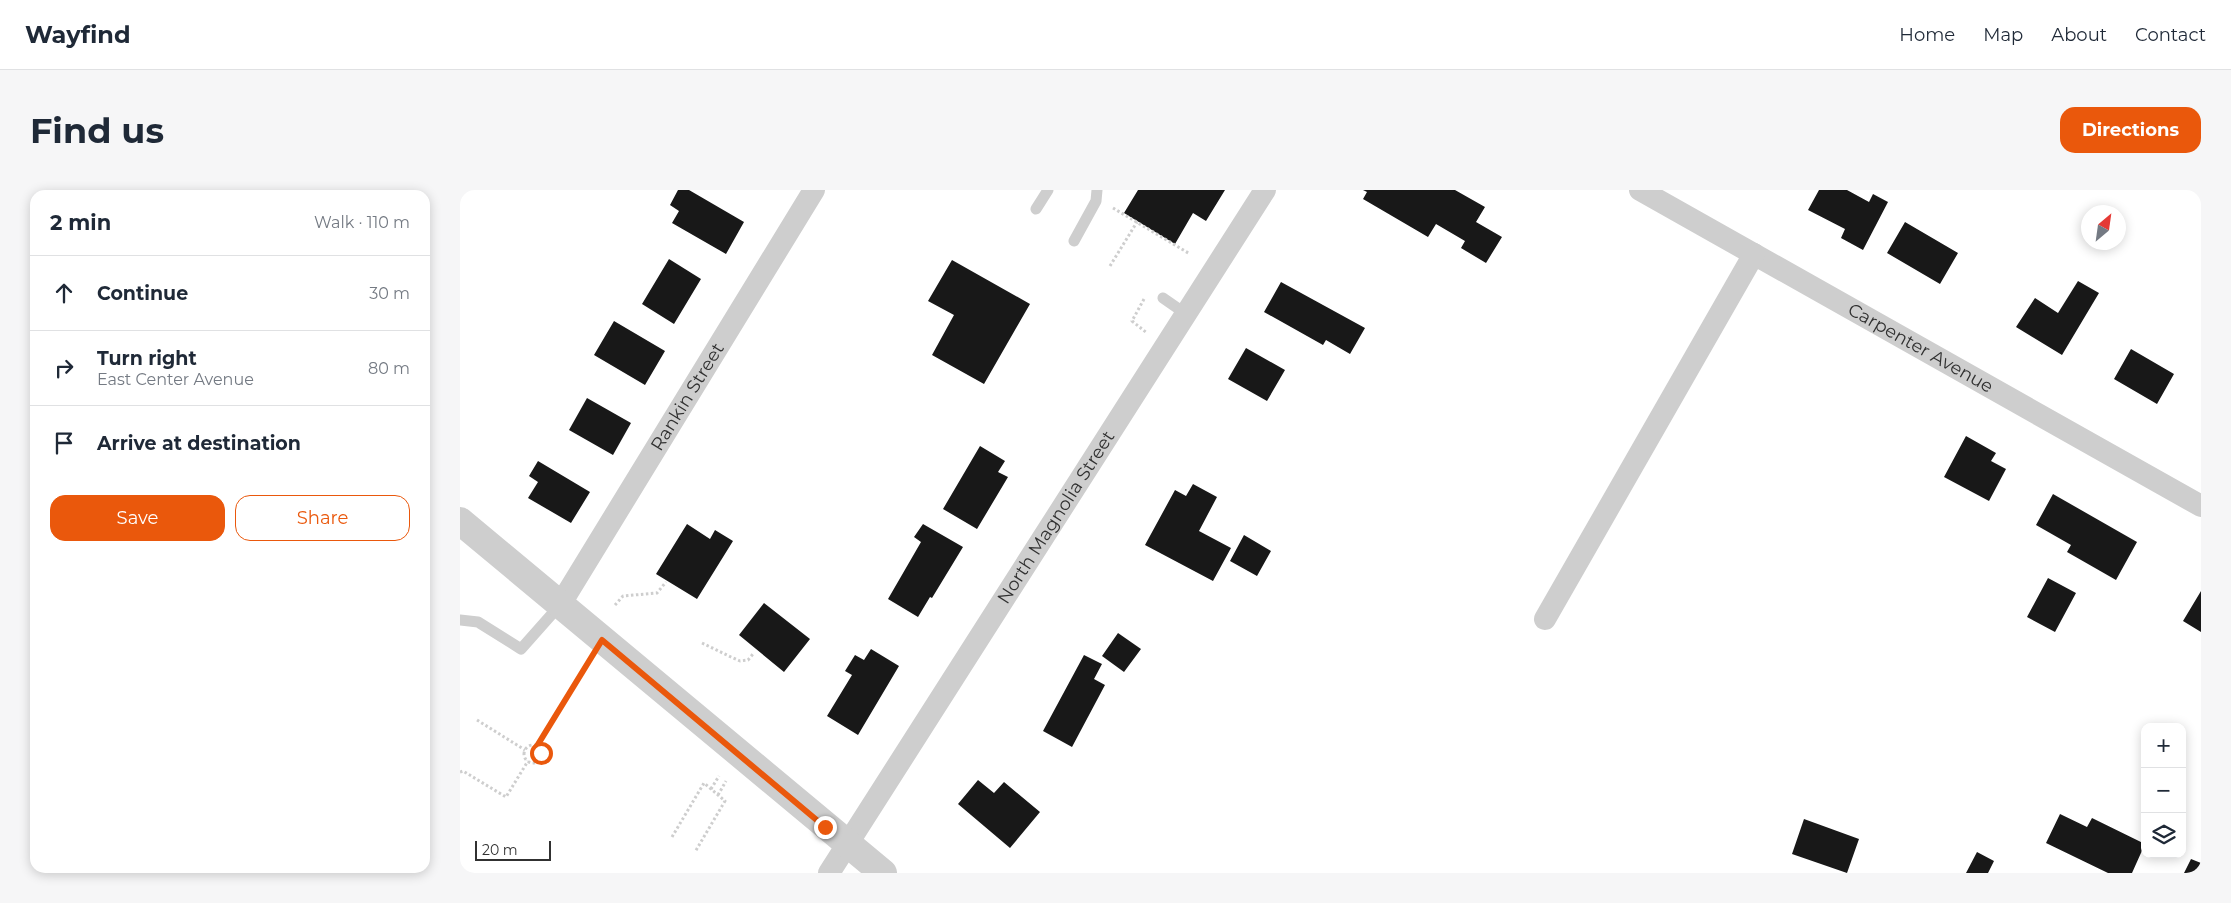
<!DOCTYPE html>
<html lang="en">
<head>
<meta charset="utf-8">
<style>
  :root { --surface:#fff; --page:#f6f6f7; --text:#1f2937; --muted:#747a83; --line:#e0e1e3; --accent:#ea580c }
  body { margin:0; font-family:Montserrat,sans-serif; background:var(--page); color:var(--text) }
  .controls { position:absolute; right:15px; bottom:15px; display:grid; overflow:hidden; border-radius:10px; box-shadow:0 2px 12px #0003 }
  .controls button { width:45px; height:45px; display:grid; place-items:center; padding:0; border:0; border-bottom:1px solid var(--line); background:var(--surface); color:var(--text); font:25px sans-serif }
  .compass { position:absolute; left:1621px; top:15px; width:45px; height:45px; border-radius:50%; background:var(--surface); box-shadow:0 2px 12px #0003; rotate:29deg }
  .scale { position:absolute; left:15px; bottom:12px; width:76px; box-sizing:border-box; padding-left:5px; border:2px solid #313131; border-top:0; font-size:14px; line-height:18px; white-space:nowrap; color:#313131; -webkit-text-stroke:4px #fff; paint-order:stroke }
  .stop { position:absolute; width:15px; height:15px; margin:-11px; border:4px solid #ea580c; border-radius:50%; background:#fff }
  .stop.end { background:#ea580c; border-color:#fff; box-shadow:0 1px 5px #0008 }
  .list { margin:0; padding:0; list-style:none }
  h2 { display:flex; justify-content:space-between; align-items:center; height:65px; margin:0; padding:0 20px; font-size:21px }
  h2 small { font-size:16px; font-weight:400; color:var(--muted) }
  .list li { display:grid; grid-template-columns:32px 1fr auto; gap:15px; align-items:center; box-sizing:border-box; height:75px; padding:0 20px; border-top:1px solid var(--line) }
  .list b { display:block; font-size:19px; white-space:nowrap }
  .list p { margin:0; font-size:16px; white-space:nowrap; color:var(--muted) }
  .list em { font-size:16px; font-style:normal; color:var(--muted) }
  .actions { display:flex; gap:10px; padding:15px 20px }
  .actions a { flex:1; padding:11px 0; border:1px solid var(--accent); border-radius:15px; text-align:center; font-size:18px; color:var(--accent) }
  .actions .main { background:var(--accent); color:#fff }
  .icon { flex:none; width:28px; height:28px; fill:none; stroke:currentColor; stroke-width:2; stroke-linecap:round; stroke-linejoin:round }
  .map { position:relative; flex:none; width:1741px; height:683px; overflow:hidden; border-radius:15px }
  header { display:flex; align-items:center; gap:30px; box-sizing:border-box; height:70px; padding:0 25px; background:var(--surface); border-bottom:1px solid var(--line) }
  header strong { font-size:24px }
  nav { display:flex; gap:28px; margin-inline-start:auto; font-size:18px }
  .intro { display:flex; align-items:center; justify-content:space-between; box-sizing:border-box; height:120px; padding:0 30px }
  h1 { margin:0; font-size:35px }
  .button { padding:12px 22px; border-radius:15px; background:var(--accent); color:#fff; font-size:18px; font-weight:700 }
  main { display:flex; gap:30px; padding:0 30px }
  aside { flex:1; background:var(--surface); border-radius:15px; box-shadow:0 2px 12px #0003 }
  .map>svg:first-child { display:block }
  .building { fill:#181818 }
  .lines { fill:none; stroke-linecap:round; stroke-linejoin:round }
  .path { stroke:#cecece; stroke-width:3; stroke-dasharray:2.5 2.5; stroke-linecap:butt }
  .service { stroke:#cecece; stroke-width:11 }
  .minor { stroke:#cecece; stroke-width:22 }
  .tertiary { stroke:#cecece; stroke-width:28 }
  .route { stroke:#ea580c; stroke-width:6 }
  .labels { text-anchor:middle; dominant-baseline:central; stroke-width:5; stroke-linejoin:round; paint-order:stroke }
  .street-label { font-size:18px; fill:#313131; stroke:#fff }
</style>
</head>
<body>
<header>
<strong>Wayfind</strong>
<nav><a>Home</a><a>Map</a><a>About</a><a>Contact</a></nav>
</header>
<div class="intro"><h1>Find us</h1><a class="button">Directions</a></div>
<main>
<aside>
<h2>2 min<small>Walk · 110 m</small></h2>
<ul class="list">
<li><svg class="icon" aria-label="ahead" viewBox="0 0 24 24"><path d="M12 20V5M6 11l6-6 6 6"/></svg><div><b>Continue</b></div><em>30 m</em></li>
<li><svg class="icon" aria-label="right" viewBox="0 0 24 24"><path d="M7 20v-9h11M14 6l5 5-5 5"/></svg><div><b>Turn right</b><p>East Center Avenue</p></div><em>80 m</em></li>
<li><svg class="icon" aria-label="arrive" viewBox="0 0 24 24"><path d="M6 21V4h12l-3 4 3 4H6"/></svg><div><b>Arrive at destination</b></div></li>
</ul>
<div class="actions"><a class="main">Save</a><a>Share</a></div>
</aside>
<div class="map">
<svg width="1741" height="683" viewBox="0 0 1741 683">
  <rect width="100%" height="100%" fill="#fff"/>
  <!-- building -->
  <path class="building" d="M 218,0 L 229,0 L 284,32 L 266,64 L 212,33 L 219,21 L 210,15 Z
    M 678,0 L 765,0 L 746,31 L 733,23 L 715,54 L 664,23 Z
    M 903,0 L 995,0 L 1025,17 L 1016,32 L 1042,47 L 1026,73 L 1001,58 L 1005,51 L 976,34 L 968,47 L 903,9 L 907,2 Z
    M 1359,0 L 1387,0 L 1409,12 L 1413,4 L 1428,12 L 1403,60 L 1381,48 L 1385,39 L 1348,20 Z
    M 1445,32 L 1498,63 L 1480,94 L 1427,63 Z
    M 209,69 L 241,89 L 214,134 L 182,114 Z
    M 492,70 L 570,114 L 524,194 L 472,165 L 494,125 L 468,111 Z
    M 1618,91 L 1639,103 L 1602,165 L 1556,137 L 1575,108 L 1598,123 Z
    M 821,92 L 905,138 L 890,164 L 866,150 L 863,155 L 804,122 Z
    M 154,131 L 205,161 L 185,195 L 134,165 Z
    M 786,158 L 825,180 L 807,211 L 768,189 Z
    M 1671,159 L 1714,184 L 1697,214 L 1654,189 Z
    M 127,208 L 171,233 L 153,265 L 109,240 Z
    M 1506,246 L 1536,263 L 1531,271 L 1546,279 L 1529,311 L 1484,287 Z
    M 520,256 L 545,271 L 538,282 L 548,287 L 517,339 L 483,319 Z
    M 78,271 L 130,302 L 111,333 L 68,308 L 78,292 L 69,286 Z
    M 733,294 L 757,307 L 739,341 L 771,358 L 753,391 L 685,355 L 715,300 L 726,306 Z
    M 1593,304 L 1677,352 L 1656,390 L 1607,362 L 1611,355 L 1576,335 Z
    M 227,334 L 250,349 L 255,340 L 273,351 L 237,409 L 196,384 Z
    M 463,334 L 503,357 L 472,408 L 470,407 L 458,427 L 428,409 L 461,352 L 454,347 Z
    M 784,345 L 811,361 L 797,386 L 770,371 Z
    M 1588,388 L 1616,403 L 1595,442 L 1567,427 Z
    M 1741,401 L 1741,442 L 1723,431 Z
    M 304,413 L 350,449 L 324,482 L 279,445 Z
    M 658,443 L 681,459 L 664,482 L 642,466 Z
    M 411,459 L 439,476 L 398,545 L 367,526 L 392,485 L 385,481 L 395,465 L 404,470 Z
    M 624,465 L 642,474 L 634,489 L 645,495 L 612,557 L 583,541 Z
    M 518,590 L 534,603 L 544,592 L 580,622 L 550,658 L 498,614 Z
    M 1600,624 L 1627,637 L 1632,628 L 1685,654 L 1672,683 L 1648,683 L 1586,653 Z
    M 1344,629 L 1399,649 L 1387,683 L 1332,664 Z
    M 1517,662 L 1534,671 L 1528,683 L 1506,683 Z
    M 1731,669 L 1741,673 L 1741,683 L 1724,683 Z"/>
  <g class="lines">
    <!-- path -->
    <path class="path" d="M 653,18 L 730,64
      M 650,76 L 677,32
      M 684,109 L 672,131 L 687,143
      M 155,415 L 163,406 L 197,403 L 206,392
      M 242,453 L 271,467 L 280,471 L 288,470 L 293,464
      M 17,530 L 65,560
      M64 564a9 9 0 1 1 18 0a9 9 0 1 1-18 0Z
      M 77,556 L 129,472
      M 0,582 L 3,581 L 46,607 L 68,571
      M 251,599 L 259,586
      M 258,605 L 266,591
      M 212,647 L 244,593 L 265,611 L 235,662"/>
    <!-- service -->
    <path class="service" d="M 576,19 L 588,0
      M 614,51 L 636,11 L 637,0
      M 703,108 L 726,124
      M 0,430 L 18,432 L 61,459 L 100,415"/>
    <!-- minor -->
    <g class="minor">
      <path id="s1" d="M 1180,0 L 1741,316"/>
      <path id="s2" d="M 100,415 L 354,0"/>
      <path d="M 1085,429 L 1294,64"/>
      <path id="s3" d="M 369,683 L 805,0"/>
    </g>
    <!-- tertiary -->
    <path class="tertiary" d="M 0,331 L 423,683"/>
  </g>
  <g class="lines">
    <!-- route -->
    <path class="route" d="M 81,563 L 77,556 L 142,450 L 365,637"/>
  </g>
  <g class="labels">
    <!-- street labels -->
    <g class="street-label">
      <text stroke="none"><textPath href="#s1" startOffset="322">Carpenter Avenue</textPath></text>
      <text stroke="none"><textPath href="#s2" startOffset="244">Rankin Street</textPath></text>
      <text stroke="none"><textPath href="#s3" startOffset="422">North Magnolia Street</textPath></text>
    </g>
  </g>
</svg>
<div class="controls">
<button>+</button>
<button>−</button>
<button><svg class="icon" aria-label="layers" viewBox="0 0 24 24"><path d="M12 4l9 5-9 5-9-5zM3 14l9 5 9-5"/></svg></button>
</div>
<svg class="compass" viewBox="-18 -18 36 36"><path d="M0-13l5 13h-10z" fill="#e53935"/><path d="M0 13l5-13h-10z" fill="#747a83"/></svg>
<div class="scale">20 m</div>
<div class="stop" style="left:81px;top:563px"></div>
<div class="stop end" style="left:365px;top:637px"></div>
</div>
</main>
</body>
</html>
